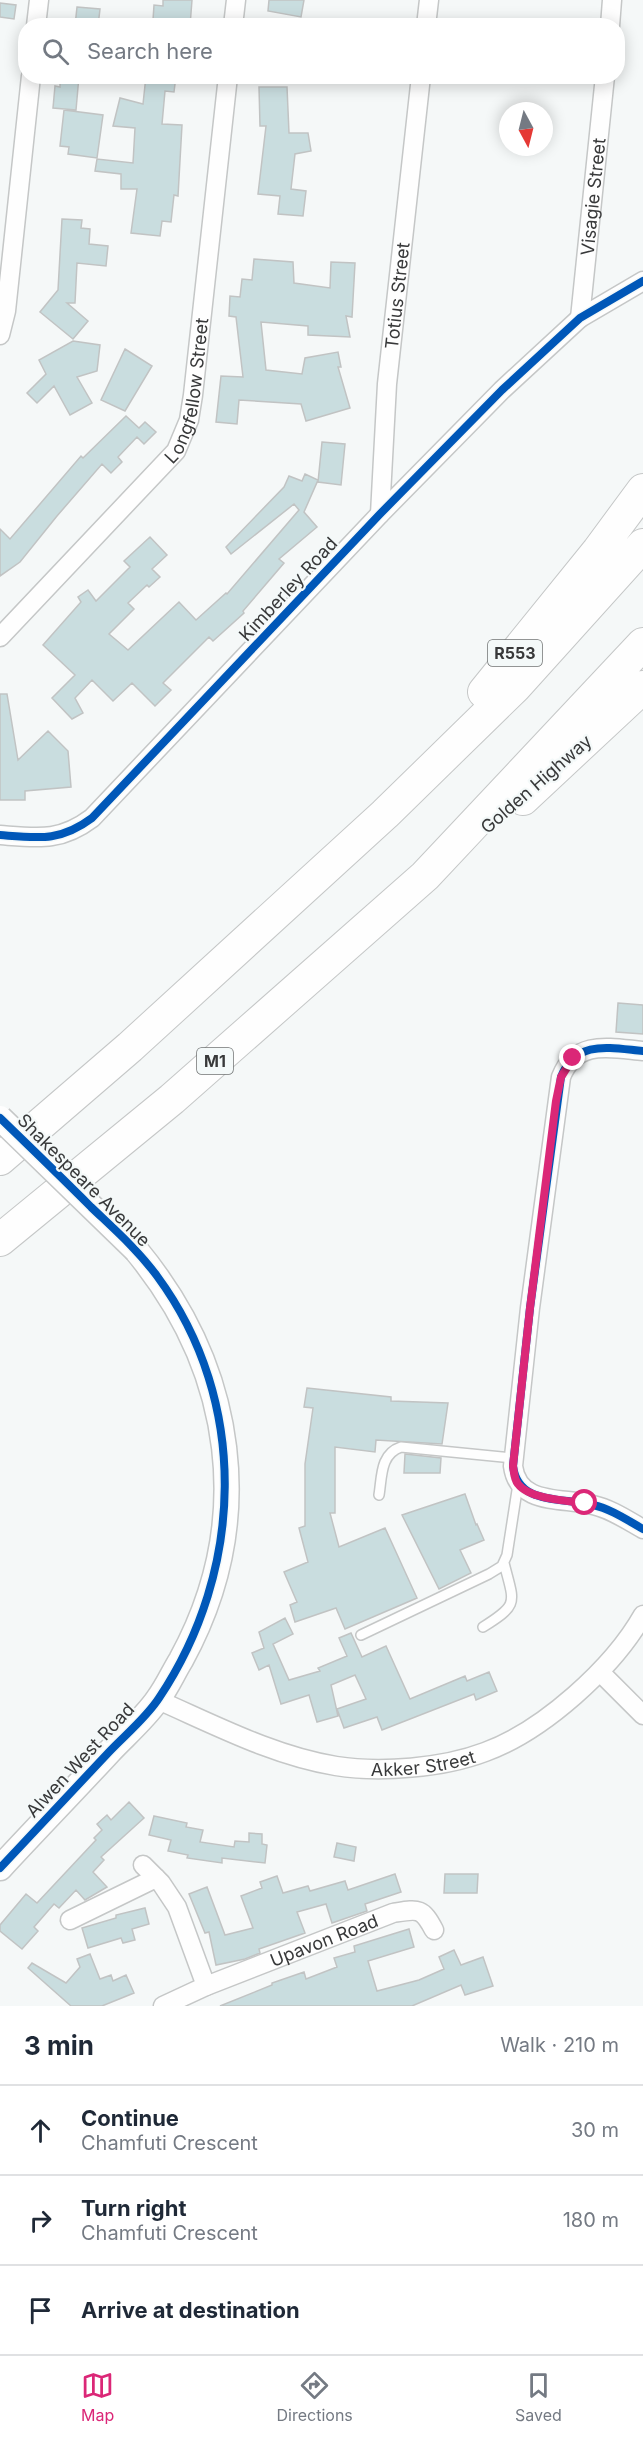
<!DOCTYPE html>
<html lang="en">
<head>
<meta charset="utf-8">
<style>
  :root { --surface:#fff; --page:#f2f2f3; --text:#1f2937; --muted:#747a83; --line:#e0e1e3; --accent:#db2777 }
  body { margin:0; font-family:Inter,sans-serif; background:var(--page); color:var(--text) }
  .compass { position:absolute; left:499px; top:102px; width:54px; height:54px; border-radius:50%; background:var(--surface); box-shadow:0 3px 15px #0003; rotate:173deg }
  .stop { position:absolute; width:18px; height:18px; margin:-14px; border:4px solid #db2777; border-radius:50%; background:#fff }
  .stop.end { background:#db2777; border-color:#fff; box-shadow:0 2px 6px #0008 }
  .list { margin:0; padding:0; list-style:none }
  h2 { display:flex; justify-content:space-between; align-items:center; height:78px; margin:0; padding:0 24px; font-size:26px }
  h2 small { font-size:20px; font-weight:400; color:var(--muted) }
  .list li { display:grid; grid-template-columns:39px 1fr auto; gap:18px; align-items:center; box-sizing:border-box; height:90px; padding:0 24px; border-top:2px solid var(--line) }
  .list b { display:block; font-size:22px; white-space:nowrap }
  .list p { margin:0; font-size:20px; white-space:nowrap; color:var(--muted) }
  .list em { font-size:20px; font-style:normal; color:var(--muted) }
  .icon { flex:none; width:33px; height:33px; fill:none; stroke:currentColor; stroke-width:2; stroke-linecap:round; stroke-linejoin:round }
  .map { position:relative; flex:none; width:643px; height:2006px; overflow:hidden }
  .search { position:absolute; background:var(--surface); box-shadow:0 3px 15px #0003; left:18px; right:18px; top:18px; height:66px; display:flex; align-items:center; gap:15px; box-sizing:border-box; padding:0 21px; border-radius:24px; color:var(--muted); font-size:22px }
  .sheet { height:348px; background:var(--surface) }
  nav { display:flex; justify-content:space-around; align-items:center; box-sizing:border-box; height:84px; border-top:2px solid var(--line); background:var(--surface); font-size:16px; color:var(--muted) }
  nav a { display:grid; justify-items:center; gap:3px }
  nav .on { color:var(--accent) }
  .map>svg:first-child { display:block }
  .building { fill:#c9dddf; stroke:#c1c3c3; stroke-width:1.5 }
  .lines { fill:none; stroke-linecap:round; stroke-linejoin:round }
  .lane-casing { stroke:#c5c7c7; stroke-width:12 }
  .street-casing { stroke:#c5c7c7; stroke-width:21 }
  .secondary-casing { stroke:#c5c7c7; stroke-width:27 }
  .highway-casing { stroke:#c5c7c7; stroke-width:34 }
  .lane { stroke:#fefefe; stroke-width:9 }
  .street { stroke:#fefefe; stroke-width:18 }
  .secondary { stroke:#fefefe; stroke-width:24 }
  .highway { stroke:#fefefe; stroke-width:32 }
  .secondary-bridge-casing { stroke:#c5c7c7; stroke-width:27; stroke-linecap:butt }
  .secondary-bridge { stroke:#fefefe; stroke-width:24 }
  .cycleway-casing { stroke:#f4f9f9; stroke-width:11 }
  .cycleway { stroke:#0057b8; stroke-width:8 }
  .route { stroke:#db2777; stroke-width:8 }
  .labels { text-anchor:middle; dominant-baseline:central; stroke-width:4.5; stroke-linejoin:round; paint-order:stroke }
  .shield { fill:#f4f9f9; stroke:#707373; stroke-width:1.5 }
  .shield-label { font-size:16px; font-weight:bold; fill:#38393a }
  .street-label { font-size:18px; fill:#38393a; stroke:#f4f9f9 }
</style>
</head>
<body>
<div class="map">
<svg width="643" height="2006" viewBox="0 0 643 2006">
  <rect width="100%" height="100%" fill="#f5f8f8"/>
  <!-- building -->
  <path class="building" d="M 163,0 L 192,0 L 190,26 L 164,26 L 164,22 L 153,20 L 154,5 L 163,6 Z
    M 269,0 L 304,0 L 301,17 L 268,11 Z
    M 0,3 L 16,5 L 14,19 L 0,17 Z
    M 77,7 L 100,9 L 98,26 L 75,26 Z
    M 60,76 L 79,76 L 76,110 L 53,108 L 55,86 L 60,87 Z
    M 146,76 L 176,76 L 174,92 L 165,91 L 162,124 L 182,125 L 178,196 L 174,195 L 171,222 L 162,221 L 160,236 L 131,233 L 137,189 L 121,189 L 121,174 L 95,171 L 97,159 L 133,163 L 135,128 L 113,126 L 120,98 L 143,104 Z
    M 259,87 L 287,87 L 289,133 L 308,133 L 311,151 L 295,154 L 291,189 L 306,191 L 303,216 L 278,214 L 280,196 L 258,194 L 266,126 L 260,126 Z
    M 64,110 L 103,115 L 97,158 L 68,154 L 69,147 L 60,146 Z
    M 62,219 L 82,220 L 81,228 L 90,229 L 89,244 L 108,246 L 106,266 L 77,263 L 75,303 L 67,303 L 88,321 L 73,339 L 40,312 L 58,290 Z
    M 254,259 L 293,262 L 294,283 L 330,288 L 331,262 L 355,263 L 352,317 L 346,316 L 350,337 L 308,335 L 308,326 L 261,322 L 266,370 L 302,374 L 305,358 L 338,352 L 341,367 L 338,367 L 350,408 L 306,421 L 301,404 L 239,400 L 237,424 L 216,422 L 221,376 L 243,377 L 236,317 L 229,316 L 230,296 L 240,297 L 242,279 L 252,280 Z
    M 73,341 L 100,345 L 97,371 L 77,377 L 92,403 L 70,415 L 54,386 L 37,403 L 27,393 L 46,374 L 39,360 Z
    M 125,349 L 152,366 L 125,411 L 101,400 Z
    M 126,416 L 139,428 L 145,422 L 156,432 L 144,444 L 137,437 L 118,457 L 122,462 L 111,473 L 102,464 L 57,516 L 20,562 L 0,576 L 0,529 L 10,539 L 81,456 L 83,458 Z
    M 322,442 L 345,444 L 341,485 L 318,482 Z
    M 305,474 L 318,480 L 304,512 L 317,527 L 279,559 L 284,563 L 243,611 L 244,613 L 213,641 L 209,637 L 163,683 L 171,690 L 155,706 L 132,683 L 113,701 L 92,680 L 75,698 L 83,713 L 72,719 L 52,698 L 75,675 L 43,645 L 81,602 L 78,597 L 88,590 L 96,601 L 130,567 L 124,561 L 150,537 L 167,555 L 152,569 L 160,577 L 149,587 L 147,585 L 128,603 L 134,609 L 109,634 L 128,650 L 179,602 L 196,620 L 226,593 L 227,594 L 299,510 L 294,504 L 231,554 L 226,547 L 284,487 L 289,476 L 302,481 Z
    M 0,694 L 7,694 L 18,760 L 48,731 L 68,751 L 71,787 L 25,791 L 25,800 L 0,800 Z
    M 618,1003 L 643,1005 L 643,1034 L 616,1032 Z
    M 307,1388 L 391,1397 L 391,1401 L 448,1403 L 442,1444 L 376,1440 L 375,1452 L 335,1447 L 335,1513 L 330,1513 L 339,1547 L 385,1528 L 417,1598 L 345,1629 L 336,1608 L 295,1622 L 290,1605 L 297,1602 L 284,1572 L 308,1562 L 299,1528 L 305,1526 L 305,1464 L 313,1408 L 304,1407 Z
    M 405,1454 L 441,1458 L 440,1473 L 404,1473 Z
    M 465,1494 L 476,1525 L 477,1524 L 484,1540 L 460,1550 L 471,1573 L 439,1589 L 402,1515 Z
    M 285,1618 L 293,1634 L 273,1644 L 289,1680 L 320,1671 L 318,1668 L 347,1656 L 339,1638 L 351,1633 L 362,1657 L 386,1646 L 410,1699 L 465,1676 L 467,1681 L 489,1672 L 497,1691 L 476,1700 L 474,1694 L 382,1730 L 377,1717 L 344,1728 L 337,1709 L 366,1699 L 355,1675 L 331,1685 L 338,1716 L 317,1722 L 309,1695 L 281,1704 L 269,1665 L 259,1670 L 252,1653 L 264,1648 L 259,1632 Z
    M 129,1802 L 144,1818 L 101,1857 L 104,1860 L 93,1872 L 107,1887 L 85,1900 L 76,1890 L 59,1908 L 54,1904 L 34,1927 L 38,1931 L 22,1949 L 0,1931 L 0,1925 L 26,1894 L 37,1903 L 96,1840 L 94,1838 L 102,1830 L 97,1824 L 107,1815 L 111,1820 Z
    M 154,1816 L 187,1823 L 186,1827 L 203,1830 L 200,1842 L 234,1847 L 235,1841 L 249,1842 L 249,1833 L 262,1834 L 262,1844 L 267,1845 L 265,1863 L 222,1858 L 222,1863 L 187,1858 L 188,1855 L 168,1851 L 171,1840 L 149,1835 Z
    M 337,1843 L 356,1847 L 354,1861 L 334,1857 Z
    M 395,1874 L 401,1892 L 365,1904 L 367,1911 L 332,1923 L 326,1904 L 297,1912 L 305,1933 L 259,1949 L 260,1953 L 245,1959 L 216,1965 L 209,1932 L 205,1933 L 189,1894 L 207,1887 L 225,1935 L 253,1928 L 241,1896 L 262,1888 L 260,1882 L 277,1876 L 283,1893 L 308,1886 L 310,1891 L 345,1881 L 348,1890 Z
    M 445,1874 L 478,1874 L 477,1893 L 444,1893 Z
    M 145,1908 L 149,1924 L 132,1929 L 135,1940 L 123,1943 L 121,1938 L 88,1948 L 82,1928 L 116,1918 L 116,1915 Z
    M 409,1929 L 414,1947 L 368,1961 L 377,1991 L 419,1980 L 444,1969 L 439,1957 L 454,1950 L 461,1965 L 483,1957 L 493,1986 L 465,1995 L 461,1985 L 412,2006 L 220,2006 L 272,1985 L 272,1983 L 304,1972 L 306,1979 L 337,1967 L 334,1958 L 355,1952 L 354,1946 Z
    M 90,1954 L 100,1979 L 111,1975 L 113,1981 L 126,1975 L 134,1993 L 102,2006 L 71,2006 L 28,1968 L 32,1963 L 66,1983 L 80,1967 L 77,1959 Z"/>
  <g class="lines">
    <defs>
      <path id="lane" d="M 379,1495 C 382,1477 380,1454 401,1447 L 513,1458
        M 483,1627 C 520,1604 514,1603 504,1563
        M 361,1635 L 489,1574 L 502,1566 L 507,1555 L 518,1484"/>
      <g id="street">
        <path d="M 36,26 L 39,0"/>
        <path d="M 233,26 L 236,0"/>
        <path d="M 426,26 L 429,0"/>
        <path d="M 610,26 L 612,0"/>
        <path id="s1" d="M 580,318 L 605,76"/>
        <path d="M 0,335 L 6,311 L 31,76"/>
        <path id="s2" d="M 380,514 L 387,384 L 421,76"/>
        <path id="s3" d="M 0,637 L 176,451 L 189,420 L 193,395 L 228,76"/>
        <path d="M 0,835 C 38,838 60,842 92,818 L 380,514 L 502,390 L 580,318 L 643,281"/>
        <path d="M 643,1051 C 610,1048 576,1039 561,1077 L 530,1308 L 513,1466 C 518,1506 563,1497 593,1505 C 611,1509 627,1520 643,1529"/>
        <path d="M 600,1672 L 643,1715"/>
        <path id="s4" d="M 158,1700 C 215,1725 274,1756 336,1766 C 380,1773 443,1768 485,1752 C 543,1731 613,1668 643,1615"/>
        <path d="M 143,1865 L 161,1883 L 177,1907 L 206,1986"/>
        <path d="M 70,1920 L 156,1878"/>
        <path id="s5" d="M 163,2006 L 206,1986 L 393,1913 C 418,1909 422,1907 434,1930"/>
      </g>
      <path id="secondary" d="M 0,1868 C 36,1829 73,1791 109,1752 C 125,1735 145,1718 158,1699 C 167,1687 173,1673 181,1660 C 257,1521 235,1370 136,1250"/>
      <path id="highway" d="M 484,692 L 598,551 L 643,490
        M 523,799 L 643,687
        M 0,1159 L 130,1047 L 385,814 L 515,687 L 643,545
        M 0,1240 L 172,1099 L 425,876 L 643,644"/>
    </defs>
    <!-- lane casing -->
    <use href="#lane" class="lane-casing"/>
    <!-- street casing -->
    <use href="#street" class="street-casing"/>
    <!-- secondary casing -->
    <use href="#secondary" class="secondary-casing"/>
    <!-- highway casing -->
    <use href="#highway" class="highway-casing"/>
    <!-- lane -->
    <use href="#lane" class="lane"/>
    <!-- street -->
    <use href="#street" class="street"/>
    <!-- secondary -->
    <use href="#secondary" class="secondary"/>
    <!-- highway -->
    <use href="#highway" class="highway"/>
    <defs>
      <path id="secondary-bridge" d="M 0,1118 L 136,1250"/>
    </defs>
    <!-- secondary-bridge casing -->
    <use href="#secondary-bridge" class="secondary-bridge-casing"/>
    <!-- secondary-bridge -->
    <use href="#secondary-bridge" class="secondary-bridge"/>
    <defs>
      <path id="cycleway" d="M 0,835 C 38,838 60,842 92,818 L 380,514 L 502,390 L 580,318 L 643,281
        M 643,1051 C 610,1048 576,1039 561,1077 L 530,1308 L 513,1466 C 518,1506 563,1497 593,1505 C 611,1509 627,1520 643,1529
        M 0,1118 C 30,1147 61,1177 91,1207 C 114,1229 138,1250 157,1276 C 250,1402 244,1571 159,1698 C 146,1718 125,1735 109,1752 C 73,1790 37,1829 0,1868"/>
    </defs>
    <!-- cycleway casing -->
    <use href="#cycleway" class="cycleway-casing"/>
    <!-- cycleway -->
    <use href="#cycleway" class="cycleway"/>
  </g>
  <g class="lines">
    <!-- route -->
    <path class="route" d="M 573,1058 L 561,1077 L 556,1101 L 530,1308 L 513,1466 C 514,1472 514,1479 518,1484 C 529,1499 567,1501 585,1503"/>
  </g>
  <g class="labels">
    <!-- shield labels -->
    <g class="shield">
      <rect x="488" y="640" width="54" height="26" rx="4.5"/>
      <rect x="197" y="1048" width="36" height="26" rx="4.5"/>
    </g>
    <g class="shield-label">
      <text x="515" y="653">R553</text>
      <text x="215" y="1061">M1</text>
    </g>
    <!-- street labels -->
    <g class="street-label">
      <text stroke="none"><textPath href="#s1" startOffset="122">Visagie Street</textPath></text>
      <text stroke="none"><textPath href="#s2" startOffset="219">Totius Street</textPath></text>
      <text stroke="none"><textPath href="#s3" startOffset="318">Longfellow Street</textPath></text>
      <text transform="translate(288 589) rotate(-47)">Kimberley Road</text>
      <text transform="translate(536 784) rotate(-41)">Golden Highway</text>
      <text transform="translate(84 1180) rotate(45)">Shakespeare Avenue</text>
      <text transform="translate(80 1760) rotate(-47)">Alwen West Road</text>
      <text stroke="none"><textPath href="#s4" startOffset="278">Akker Street</textPath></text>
      <text stroke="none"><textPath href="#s5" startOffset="174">Upavon Road</textPath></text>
    </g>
  </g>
</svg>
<svg class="compass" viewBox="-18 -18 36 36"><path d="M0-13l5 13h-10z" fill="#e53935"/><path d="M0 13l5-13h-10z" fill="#747a83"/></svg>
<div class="stop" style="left:585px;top:1503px"></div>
<div class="stop end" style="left:573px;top:1058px"></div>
<div class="search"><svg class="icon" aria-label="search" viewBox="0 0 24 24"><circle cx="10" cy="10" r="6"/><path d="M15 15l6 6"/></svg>Search here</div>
</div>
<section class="sheet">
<h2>3 min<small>Walk · 210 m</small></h2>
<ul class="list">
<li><svg class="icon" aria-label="ahead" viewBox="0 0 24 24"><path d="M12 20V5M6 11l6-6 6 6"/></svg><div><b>Continue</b><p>Chamfuti Crescent</p></div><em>30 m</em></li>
<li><svg class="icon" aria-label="right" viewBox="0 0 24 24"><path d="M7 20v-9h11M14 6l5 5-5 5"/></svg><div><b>Turn right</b><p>Chamfuti Crescent</p></div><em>180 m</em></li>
<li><svg class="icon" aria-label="arrive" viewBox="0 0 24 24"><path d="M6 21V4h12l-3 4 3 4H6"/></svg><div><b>Arrive at destination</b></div></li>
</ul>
</section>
<nav>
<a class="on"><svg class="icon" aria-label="map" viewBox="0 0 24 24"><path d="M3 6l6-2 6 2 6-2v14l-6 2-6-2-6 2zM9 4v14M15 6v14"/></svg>Map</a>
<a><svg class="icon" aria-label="directions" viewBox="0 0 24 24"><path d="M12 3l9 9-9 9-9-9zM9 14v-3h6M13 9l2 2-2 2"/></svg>Directions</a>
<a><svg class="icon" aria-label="saved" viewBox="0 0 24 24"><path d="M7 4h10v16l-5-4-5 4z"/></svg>Saved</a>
</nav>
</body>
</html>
